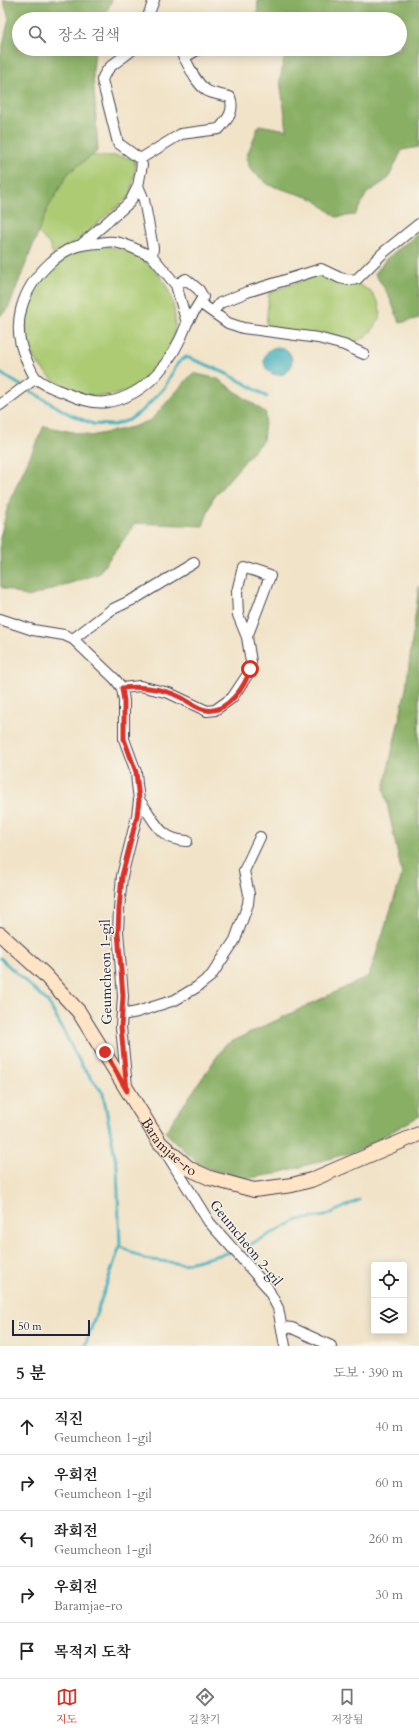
<!DOCTYPE html>
<html lang="ko">
<head>
<meta charset="utf-8">
<style>
  :root { --surface:#fff; --page:#f6f6f6; --text:#222; --muted:#767676; --line:#e0e0e0; --accent:#d93025 }
  body { margin:0; font-family:Cardo,"Noto Serif KR",serif; background:var(--page); color:var(--text) }
  .controls { position:absolute; right:12px; bottom:12px; display:grid; overflow:hidden; border-radius:4px; box-shadow:0 2px 10px #0003 }
  .controls button { width:36px; height:36px; display:grid; place-items:center; padding:0; border:0; border-bottom:1px solid var(--line); background:var(--surface); color:var(--text); font:20px sans-serif }
  .scale { position:absolute; left:12px; bottom:10px; width:78px; box-sizing:border-box; padding-left:4px; border:2px solid #22223b; border-top:0; font-size:11px; line-height:14px; white-space:nowrap; color:#22223b; -webkit-text-stroke:3px #f7f3e8; paint-order:stroke }
  .stop { position:absolute; width:12px; height:12px; margin:-9px; border:3px solid #d93025; border-radius:50%; background:#fff }
  .stop.end { background:#d93025; border-color:#fff; box-shadow:0 1px 4px #0008 }
  .list { margin:0; padding:0; list-style:none }
  h2 { display:flex; justify-content:space-between; align-items:center; height:52px; margin:0; padding:0 16px; font-size:17px }
  h2 small { font-size:13px; font-weight:400; color:var(--muted) }
  .list li { display:grid; grid-template-columns:26px 1fr auto; gap:12px; align-items:center; box-sizing:border-box; height:56px; padding:0 16px; border-top:1px solid var(--line) }
  .list b { display:block; font-size:15px; white-space:nowrap }
  .list p { margin:0; font-size:13px; white-space:nowrap; color:var(--muted) }
  .list em { font-size:13px; font-style:normal; color:var(--muted) }
  .icon { flex:none; width:22px; height:22px; fill:none; stroke:currentColor; stroke-width:2; stroke-linecap:round; stroke-linejoin:round }
  .map { position:relative; flex:none; width:419px; height:1346px; overflow:hidden }
  .search { position:absolute; background:var(--surface); box-shadow:0 2px 10px #0003; left:12px; right:12px; top:12px; height:44px; display:flex; align-items:center; gap:10px; box-sizing:border-box; padding:0 14px; border-radius:22px; color:var(--muted); font-size:15px }
  .sheet { height:332px; background:var(--surface) }
  nav { display:flex; justify-content:space-around; align-items:center; box-sizing:border-box; height:56px; border-top:1px solid var(--line); background:var(--surface); font-size:11px; color:var(--muted) }
  nav a { display:grid; justify-items:center; gap:2px }
  nav .on { color:var(--accent) }
  .map>svg:first-child { display:block }
  .green { fill:#accb73; stroke:#677657 }
  .forest { fill:#89af65; stroke:#566850 }
  .water { fill:#42b0be; stroke:#32697c }
  .lines { fill:none; stroke-linecap:round; stroke-linejoin:round }
  .stream { stroke:#42b0be; stroke-width:3 }
  .street-casing { stroke:#413f50; stroke-width:12 }
  .secondary-casing { stroke:#413f50; stroke-width:16 }
  .street { stroke:#fff; stroke-width:10 }
  .secondary { stroke:#ffe4c6; stroke-width:14 }
  .route { stroke:#d93025; stroke-width:5 }
  .labels { text-anchor:middle; dominant-baseline:central; stroke-width:3; stroke-linejoin:round; paint-order:stroke }
  .street-label { font-size:14px; fill:#22223b; stroke:#f7f3e8 }
</style>
</head>
<body>
<div class="map">
<svg width="419" height="1346" viewBox="0 0 419 1346">
  <rect width="100%" height="100%" fill="#f7f3e8"/>
  <filter id="ink" filterUnits="userSpaceOnUse"><feTurbulence type="fractalNoise" baseFrequency=".025" numOctaves="2"/><feDisplacementMap in="SourceGraphic" scale="8" xChannelSelector="R" yChannelSelector="G"/><feConvolveMatrix kernelMatrix="1 2 1 2 8 2 1 2 1" color-interpolation-filters="sRGB"/></filter>
  <filter id="wash" filterUnits="userSpaceOnUse"><feTurbulence type="fractalNoise" baseFrequency=".012" numOctaves="4" result="noise"/><feDisplacementMap in="SourceGraphic" scale="16" xChannelSelector="R" yChannelSelector="G"/><feGaussianBlur stdDeviation="0.9" result="paint"/><feColorMatrix in="noise" values="0 0 0 0 0 0 0 0 0 0 0 0 0 0 0 0 0 1.4 0 .05"/><feComposite in="paint" operator="in"/></filter>
  <g filter="url(#wash)">
    <rect width="100%" height="100%" fill="#f1e3c8"/>
    <!-- green -->
    <path class="green" d="M 91,156 L 117,156 L 134,159 L 136,168 L 130,196 L 75,242 L 53,254 L 49,244 L 38,232 L 47,209 L 68,173 Z
      M25 321a75 75 0 1 1 150 0a75 75 0 1 1-150 0Z
      M 320,274 L 337,282 L 356,283 L 370,291 L 378,302 L 381,314 L 375,327 L 366,337 L 350,344 L 266,326 L 269,293 Z"/>
    <!-- forest -->
    <path class="forest" d="M 3,0 L 112,0 L 103,19 L 19,19 L 19,49 L 95,49 L 93,73 L 98,151 L 68,173 L 47,210 L 8,309 L 0,316 L 0,59 L 9,18 Z
      M 258,0 L 419,0 L 419,147 L 402,150 L 388,179 L 367,193 L 355,215 L 336,217 L 314,199 L 269,185 L 251,170 L 246,158 L 259,125 L 287,130 L 280,80 L 286,49 L 400,49 L 400,19 L 257,19 Z
      M 419,233 L 419,318 L 400,323 L 388,294 L 375,274 L 387,258 Z
      M 193,373 L 218,379 L 266,413 L 263,440 L 213,498 L 203,526 L 136,523 L 98,574 L 28,597 L 1,587 L 0,538 L 9,502 L 44,426 L 91,436 L 133,427 L 151,420 Z
      M 419,586 L 419,1116 L 360,1150 L 275,1174 L 244,1179 L 200,1166 L 165,1132 L 225,1045 L 369,976 L 402,875 L 384,788 L 406,688 Z"/>
    <!-- water -->
    <path class="water" d="M264 361a14 14 0 1 1 28 0a14 14 0 1 1-28 0Z"/>
    <g class="lines">
      <!-- stream -->
      <path class="stream" d="M 0,373 L 69,414 L 93,424 L 114,425 L 129,420 L 143,410 L 164,388 L 178,363 L 186,357 C 215,367 242,380 267,397
        M 0,958 L 48,1002 L 82,1066 L 103,1093 L 117,1167 L 120,1246 L 85,1346
        M 120,1246 L 144,1259 L 184,1264 L 231,1252
        M 245,1247 L 298,1220 L 325,1216 L 359,1200"/>
    </g>
  </g>
  <g filter="url(#ink)">
    <g class="lines">
      <defs>
        <path id="street" d="M 147,19 L 154,0
          M 133,49 C 122,60 107,64 102,80 L 118,143 L 140,159
          M 178,49 C 189,61 192,80 206,90 C 211,94 223,95 230,97 C 235,111 228,119 219,129 L 181,134 L 140,159 L 142,165 L 138,186 L 144,200 L 153,248 L 152,256 C 140,252 128,244 115,242 C 111,241 105,242 100,243 C 77,244 66,248 49,264 C 22,289 10,325 26,359 C 29,365 32,374 36,378 C 44,386 58,390 68,394 C 79,399 95,404 107,402 C 147,396 174,359 187,323
          M 185,57 L 199,49
          M 82,244 L 130,202 L 138,186
          M 152,256 L 176,285 L 187,323 L 203,297 L 199,290 L 186,279 L 176,285
          M 200,303 L 228,323 L 243,328 L 318,338 L 344,345 L 364,354
          M 213,312 L 220,303 L 247,292 L 321,269 L 340,278 L 349,280 L 357,279 L 384,252 L 419,224
          M 0,405 L 36,378
          M 0,619 L 33,630 L 64,635 L 73,639 L 115,679 L 122,688 L 124,701 L 124,739 L 136,772 L 137,784 L 139,800 L 137,816 L 122,876 L 119,909 L 118,932 L 123,996 L 121,1027 L 127,1087
          M 73,639 L 111,610 L 136,598 L 194,563
          M 122,688 L 140,686 L 169,693 L 207,711 L 215,710 L 232,698 L 248,674 L 251,662 L 247,637 L 238,615 L 237,592 L 243,567 L 270,576 L 247,637
          M 139,800 C 155,819 158,840 187,841
          M 122,1015 L 137,1012 L 175,1000 L 197,987 L 211,976 L 235,940 L 248,904 L 249,894 L 244,871 L 260,837
          M 165,1151 L 209,1222 L 267,1287 L 278,1308 L 285,1346
          M 282,1327 L 292,1328 L 331,1346"/>
        <g id="secondary">
          <path id="s1" d="M 0,934 L 44,974 L 79,1012 L 160,1143 L 190,1169 L 210,1178 L 254,1190 L 292,1185 L 311,1180 L 419,1134"/>
        </g>
      </defs>
      <!-- street casing -->
      <use href="#street" class="street-casing"/>
      <!-- secondary casing -->
      <use href="#secondary" class="secondary-casing"/>
      <!-- street -->
      <use href="#street" class="street"/>
      <!-- secondary -->
      <use href="#secondary" class="secondary"/>
    </g>
  </g>
  <g class="lines" filter="url(#ink)">
    <!-- route -->
    <path class="route" d="M 105,1052 L 127,1091 L 121,1027 L 123,996 L 118,932 L 119,909 L 122,876 L 137,816 L 139,800 L 136,772 L 124,739 L 124,701 L 122,688 C 142,686 163,688 182,698 C 190,702 197,709 206,710 C 227,714 246,685 250,669"/>
  </g>
  <g class="labels">
    <!-- street labels -->
    <g class="street-label">
      <text transform="translate(106 972) rotate(-91)">Geumcheon 1-gil</text>
      <text stroke="none"><textPath href="#s1" startOffset="274">Baramjae-ro</textPath></text>
      <text transform="translate(246 1243) rotate(51)">Geumcheon 2-gil</text>
    </g>
  </g>
</svg>
<div class="controls">
<button><svg class="icon" aria-label="locate" viewBox="0 0 24 24"><circle cx="12" cy="12" r="6"/><path d="M12 2v4M12 18v4M2 12h4M18 12h4"/></svg></button>
<button><svg class="icon" aria-label="layers" viewBox="0 0 24 24"><path d="M12 4l9 5-9 5-9-5zM3 14l9 5 9-5"/></svg></button>
</div>
<div class="scale">50 m</div>
<div class="stop" style="left:250px;top:669px"></div>
<div class="stop end" style="left:105px;top:1052px"></div>
<div class="search"><svg class="icon" aria-label="search" viewBox="0 0 24 24"><circle cx="10" cy="10" r="6"/><path d="M15 15l6 6"/></svg>장소 검색</div>
</div>
<section class="sheet">
<h2>5 분<small>도보 · 390 m</small></h2>
<ul class="list">
<li><svg class="icon" aria-label="ahead" viewBox="0 0 24 24"><path d="M12 20V5M6 11l6-6 6 6"/></svg><div><b>직진</b><p>Geumcheon 1-gil</p></div><em>40 m</em></li>
<li><svg class="icon" aria-label="right" viewBox="0 0 24 24"><path d="M7 20v-9h11M14 6l5 5-5 5"/></svg><div><b>우회전</b><p>Geumcheon 1-gil</p></div><em>60 m</em></li>
<li><svg class="icon" aria-label="left" viewBox="0 0 24 24"><path d="M17 20v-9H6M10 6l-5 5 5 5"/></svg><div><b>좌회전</b><p>Geumcheon 1-gil</p></div><em>260 m</em></li>
<li><svg class="icon" aria-label="right" viewBox="0 0 24 24"><path d="M7 20v-9h11M14 6l5 5-5 5"/></svg><div><b>우회전</b><p>Baramjae-ro</p></div><em>30 m</em></li>
<li><svg class="icon" aria-label="arrive" viewBox="0 0 24 24"><path d="M6 21V4h12l-3 4 3 4H6"/></svg><div><b>목적지 도착</b></div></li>
</ul>
</section>
<nav>
<a class="on"><svg class="icon" aria-label="map" viewBox="0 0 24 24"><path d="M3 6l6-2 6 2 6-2v14l-6 2-6-2-6 2zM9 4v14M15 6v14"/></svg>지도</a>
<a><svg class="icon" aria-label="directions" viewBox="0 0 24 24"><path d="M12 3l9 9-9 9-9-9zM9 14v-3h6M13 9l2 2-2 2"/></svg>길찾기</a>
<a><svg class="icon" aria-label="saved" viewBox="0 0 24 24"><path d="M7 4h10v16l-5-4-5 4z"/></svg>저장됨</a>
</nav>
</body>
</html>
